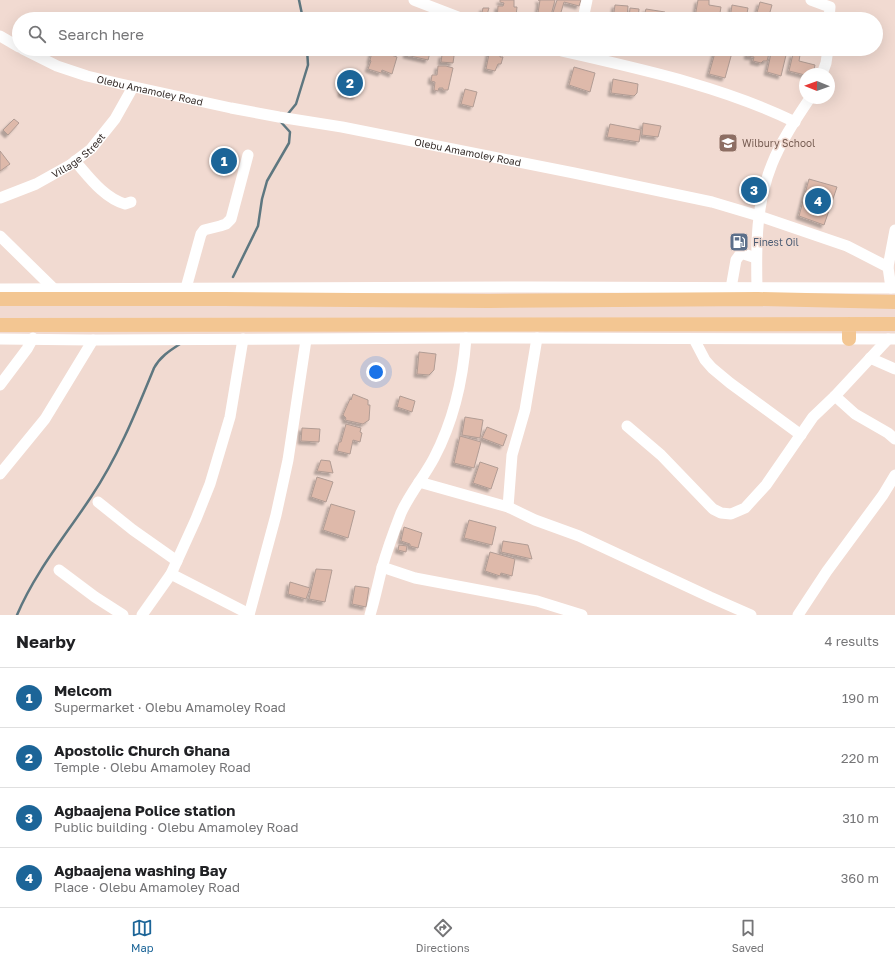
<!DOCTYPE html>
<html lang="en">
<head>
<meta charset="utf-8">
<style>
  :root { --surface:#fff; --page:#f2f2f2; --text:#202124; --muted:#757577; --line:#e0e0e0; --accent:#1c6598 }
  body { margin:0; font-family:"Golos Text",sans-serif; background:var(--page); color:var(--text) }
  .compass { position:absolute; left:799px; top:68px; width:36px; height:36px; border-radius:50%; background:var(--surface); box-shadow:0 4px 16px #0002; rotate:271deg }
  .you { position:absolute; left:376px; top:372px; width:14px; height:14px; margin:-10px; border:3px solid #fff; border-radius:50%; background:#1a73e8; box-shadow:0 0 0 6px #1a73e833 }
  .badge { display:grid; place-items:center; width:26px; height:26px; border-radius:50%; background:var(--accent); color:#fff; font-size:13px; font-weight:700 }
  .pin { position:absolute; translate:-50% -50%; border:2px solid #fff; box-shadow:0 1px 4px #0006 }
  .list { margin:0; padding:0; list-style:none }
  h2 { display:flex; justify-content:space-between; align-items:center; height:52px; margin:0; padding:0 16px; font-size:17px }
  h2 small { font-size:13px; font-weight:400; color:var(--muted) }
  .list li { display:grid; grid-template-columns:26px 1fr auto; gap:12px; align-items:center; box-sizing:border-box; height:60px; padding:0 16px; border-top:1px solid var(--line) }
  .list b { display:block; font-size:15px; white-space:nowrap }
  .list p { margin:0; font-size:13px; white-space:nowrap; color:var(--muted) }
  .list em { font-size:13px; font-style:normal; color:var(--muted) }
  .icon { flex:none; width:22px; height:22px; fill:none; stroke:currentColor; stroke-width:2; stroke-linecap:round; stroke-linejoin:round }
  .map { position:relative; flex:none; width:895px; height:615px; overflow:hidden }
  .search { position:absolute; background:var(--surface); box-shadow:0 4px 16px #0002; left:12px; right:12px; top:12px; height:44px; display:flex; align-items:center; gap:10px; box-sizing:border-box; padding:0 14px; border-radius:22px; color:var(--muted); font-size:15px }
  .sheet { height:292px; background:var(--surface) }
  nav { display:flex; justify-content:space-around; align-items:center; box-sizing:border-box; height:56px; border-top:1px solid var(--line); background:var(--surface); font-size:11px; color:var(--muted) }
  nav a { display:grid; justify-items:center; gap:2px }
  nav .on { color:var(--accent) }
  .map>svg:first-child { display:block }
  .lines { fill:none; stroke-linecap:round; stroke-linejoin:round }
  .stream { stroke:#5e7780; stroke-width:2.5 }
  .building { fill:#deb9aa; stroke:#b19c94; filter:url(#shadow) }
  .minor { stroke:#fff; stroke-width:11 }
  .major { stroke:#f3c692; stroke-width:14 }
  .labels { text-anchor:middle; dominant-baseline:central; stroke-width:3; stroke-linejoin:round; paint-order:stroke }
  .street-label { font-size:10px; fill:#342b28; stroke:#f1dad1 }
  .education-label { font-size:10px; fill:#785e54; stroke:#f1dad1; text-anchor:start }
  .service-label { font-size:10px; fill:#4e5e75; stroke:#f1dad1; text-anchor:start }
</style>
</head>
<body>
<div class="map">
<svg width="895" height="615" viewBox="0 0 895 615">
  <defs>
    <filter id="shadow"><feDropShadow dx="-3" dy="3" stdDeviation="1" flood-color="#0004"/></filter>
  </defs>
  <rect width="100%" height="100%" fill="#f1dad1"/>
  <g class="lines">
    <!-- stream -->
    <path class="stream" d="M 299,0 L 303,19
      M 287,115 L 296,104 L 308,65 L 307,49
      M 233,277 L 258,226 L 262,199 L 267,181 L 289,143 L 290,132 L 280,121
      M 17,615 C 35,572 66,535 91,497 C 118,457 136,412 154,368 C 160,357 169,351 180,344"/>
  </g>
  <!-- building -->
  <path class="building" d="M 500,0 L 514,0 L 514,7 L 517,7 L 516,17 L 513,16 L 512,19 L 497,19 L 498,6 L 503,6 L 504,3 L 500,2 Z
    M 538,0 L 555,0 L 550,19 L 537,19 L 540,0 Z
    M 557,0 L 581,0 L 579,6 L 564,2 L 559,19 L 551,19 Z
    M 698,0 L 709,0 L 709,5 L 721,7 L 719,19 L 705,19 L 695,17 Z
    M 760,2 L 772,5 L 768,19 L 755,19 Z
    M 615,5 L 628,6 L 627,19 L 613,19 Z
    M 732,5 L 748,8 L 746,19 L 730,19 Z
    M 483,8 L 489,8 L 486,18 L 481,17 Z
    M 630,8 L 639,9 L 638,19 L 629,19 Z
    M 646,9 L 665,12 L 665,19 L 643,19 Z
    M 373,49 L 397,57 L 392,74 L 382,70 L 381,73 L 368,69 L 371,61 L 370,60 Z
    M 408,49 L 431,49 L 428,60 L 406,55 Z
    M 447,49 L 455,49 L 453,63 L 441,62 L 442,55 L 446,55 Z
    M 490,49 L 501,49 L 500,57 L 503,57 L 501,64 L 498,64 L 495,71 L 486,69 Z
    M 716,49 L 733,49 L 725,78 L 709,74 Z
    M 749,49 L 770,49 L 767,61 L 763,61 L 761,63 L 753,61 L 754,57 L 747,56 Z
    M 772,49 L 787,51 L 781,76 L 767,72 Z
    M 793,54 L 800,55 L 799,61 L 815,65 L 813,74 L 805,73 L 805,75 L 789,71 Z
    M 438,66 L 446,66 L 453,68 L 448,90 L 443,90 L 443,88 L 439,88 L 438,91 L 434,90 L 435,82 L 431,81 L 432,75 L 437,75 Z
    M 574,67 L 595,73 L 590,92 L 569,85 Z
    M 343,71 L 358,72 L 356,96 L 341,94 Z
    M 613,79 L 638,84 L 637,93 L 634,96 L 611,93 Z
    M 465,89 L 477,92 L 473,107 L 461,104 Z
    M 14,119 L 19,123 L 8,135 L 3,130 Z
    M 643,123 L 661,126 L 658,137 L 642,135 Z
    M 610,124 L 641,130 L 639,142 L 607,137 Z
    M 0,151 L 10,164 L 0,171 Z
    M 809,179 L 837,187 L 824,225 L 799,216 Z
    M 419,352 L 436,354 L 434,370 L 429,375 L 417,374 Z
    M 353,394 L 368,400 L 368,405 L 370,405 L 369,420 L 363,424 L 345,420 L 346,418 L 343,415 L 350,399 L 351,400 Z
    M 400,396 L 415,401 L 412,412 L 397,407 Z
    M 465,417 L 483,420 L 480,438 L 462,435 Z
    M 346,424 L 361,428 L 360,432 L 362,433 L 360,442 L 353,440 L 350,454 L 337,451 L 339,442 L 341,442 Z
    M 487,427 L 507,435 L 503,446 L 482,438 Z
    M 302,428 L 320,429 L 319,442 L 301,441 Z
    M 460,436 L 481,442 L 474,468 L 454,463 Z
    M 321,460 L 330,461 L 333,473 L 317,471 Z
    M 480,462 L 498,468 L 491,489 L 473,483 Z
    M 317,477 L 333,482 L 326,502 L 311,497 Z
    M 331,504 L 355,511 L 348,538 L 323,530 Z
    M 469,520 L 496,527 L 492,545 L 464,538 Z
    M 404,527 L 422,533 L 418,548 L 410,546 L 410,544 L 401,541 Z
    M 503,541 L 528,545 L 532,559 L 501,552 Z
    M 399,545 L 407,546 L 406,552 L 398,550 Z
    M 490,552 L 515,559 L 512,576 L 501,573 L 500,576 L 485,571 Z
    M 316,569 L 332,570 L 325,602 L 309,599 Z
    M 290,582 L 310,588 L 306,599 L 288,594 Z
    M 355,586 L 369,588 L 366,607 L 352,604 Z"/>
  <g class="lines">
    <!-- minor -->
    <g class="minor">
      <path d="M 414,0 L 463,19"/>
      <path d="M 811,0 L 830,7 L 829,19"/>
      <path d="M 583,19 L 587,0"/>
      <path d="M 0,36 L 19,47"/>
      <path id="s1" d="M 23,49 L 57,66 L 87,76 L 121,84 L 231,108 L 279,117 L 342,127 L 574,173 L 712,202 L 759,216 L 847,246 L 888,267 L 891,288"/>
      <path d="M 553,49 C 635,68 719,85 795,122"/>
      <path d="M 822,74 L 826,63 L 828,49"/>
      <path d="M 75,161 C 89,177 104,198 125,204 L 131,202"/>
      <path id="s2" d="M 0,198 L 36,184 L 70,165 L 91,149 L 115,119 L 133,87"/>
      <path d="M 0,236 L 54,289"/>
      <path d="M 888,267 L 895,230"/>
      <path d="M 186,288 L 201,234 L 204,230 L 220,226 L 226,224 L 231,219 L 248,155"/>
      <path d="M 731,288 L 736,260 L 741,253 L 756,258"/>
      <path d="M 757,288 C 756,246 756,203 772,164 C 781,141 796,119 810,98"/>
      <path d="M 0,289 L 532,287 L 895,288"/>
      <path d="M 0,339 L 93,340 L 466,338 L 895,339"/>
      <path d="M 694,339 L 705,360 L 712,368 L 730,383 L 801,435"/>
      <path d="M 870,358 L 895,369"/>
      <path d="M 0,385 L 27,349 L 33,338"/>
      <path d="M 835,396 L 855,414 L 888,433 L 895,439"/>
      <path d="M 627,426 L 661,455 L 713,509 L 721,513 L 731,514 L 745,508 L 766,485 L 813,417 L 835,396 L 888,339"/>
      <path d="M 0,474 L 45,419 L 93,340"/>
      <path d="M 419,482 L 508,507 L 535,520 L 579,536 L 710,597 L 751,615"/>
      <path d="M 98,502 L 133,530 L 177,561"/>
      <path d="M 508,507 L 512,455 L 525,410 L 537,338"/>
      <path d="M 382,567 L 415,578 L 537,601 L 582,615"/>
      <path d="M 59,570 L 95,597 L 123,615"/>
      <path d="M 171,574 L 249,614"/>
      <path d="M 142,615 L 171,574 L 196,519 L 210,484 L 230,417 L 243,339"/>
      <path d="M 249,615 L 276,515 L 288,460 L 306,340"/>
      <path d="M 370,615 C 375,599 378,583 382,568 C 387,550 394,531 401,513 C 410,493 424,477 434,458 C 453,422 463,379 466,338"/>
      <path d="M 798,615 L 827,571 L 883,495 L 895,475"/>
    </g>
    <!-- major -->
    <path class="major" d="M 0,299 L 223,299 L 489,301 L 758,299 L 895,302
      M 849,324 L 849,339
      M 0,325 L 895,324"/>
  </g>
  <!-- icons -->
  <defs>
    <symbol id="school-square" viewBox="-11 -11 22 22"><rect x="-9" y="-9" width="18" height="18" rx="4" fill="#8d6e63" stroke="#f1dad1"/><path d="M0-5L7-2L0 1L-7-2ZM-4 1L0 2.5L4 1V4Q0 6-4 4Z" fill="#fff"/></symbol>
    <symbol id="fuel-square" viewBox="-11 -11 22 22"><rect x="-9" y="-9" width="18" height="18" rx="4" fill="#5c6f8a" stroke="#f1dad1"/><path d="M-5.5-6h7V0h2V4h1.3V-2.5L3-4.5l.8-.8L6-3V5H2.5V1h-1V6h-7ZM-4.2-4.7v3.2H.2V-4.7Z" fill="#fff"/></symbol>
  </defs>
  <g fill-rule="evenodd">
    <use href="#school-square" x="717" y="132" width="22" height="22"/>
    <use href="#fuel-square" x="728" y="231" width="22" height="22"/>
  </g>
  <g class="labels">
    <!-- street labels -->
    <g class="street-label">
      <text stroke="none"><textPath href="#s1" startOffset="134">Olebu Amamoley Road</textPath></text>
      <text stroke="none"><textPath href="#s1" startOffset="458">Olebu Amamoley Road</textPath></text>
      <text stroke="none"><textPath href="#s2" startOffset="90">Village Street</textPath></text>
    </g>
    <!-- education labels -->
    <g class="education-label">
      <text x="742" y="143">Wilbury School</text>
    </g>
    <!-- service labels -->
    <g class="service-label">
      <text x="753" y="242">Finest Oil</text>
    </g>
  </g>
</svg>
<svg class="compass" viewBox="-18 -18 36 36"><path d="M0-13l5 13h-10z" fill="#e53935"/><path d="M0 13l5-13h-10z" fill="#757577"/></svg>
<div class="you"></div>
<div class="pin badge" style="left:224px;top:161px">1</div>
<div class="pin badge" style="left:350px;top:83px">2</div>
<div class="pin badge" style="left:754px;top:190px">3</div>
<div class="pin badge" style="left:818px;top:201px">4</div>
<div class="search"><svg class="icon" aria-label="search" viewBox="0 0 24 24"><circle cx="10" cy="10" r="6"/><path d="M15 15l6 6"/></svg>Search here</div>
</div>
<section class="sheet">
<h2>Nearby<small>4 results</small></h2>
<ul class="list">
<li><span class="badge">1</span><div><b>Melcom</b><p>Supermarket · Olebu Amamoley Road</p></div><em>190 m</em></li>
<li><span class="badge">2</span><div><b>Apostolic Church Ghana</b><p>Temple · Olebu Amamoley Road</p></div><em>220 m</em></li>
<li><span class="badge">3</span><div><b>Agbaajena Police station</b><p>Public building · Olebu Amamoley Road</p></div><em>310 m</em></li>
<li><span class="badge">4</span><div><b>Agbaajena washing Bay</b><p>Place · Olebu Amamoley Road</p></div><em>360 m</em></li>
</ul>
</section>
<nav>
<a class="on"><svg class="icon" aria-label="map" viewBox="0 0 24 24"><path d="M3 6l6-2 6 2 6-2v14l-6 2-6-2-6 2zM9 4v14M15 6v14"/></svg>Map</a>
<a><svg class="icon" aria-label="directions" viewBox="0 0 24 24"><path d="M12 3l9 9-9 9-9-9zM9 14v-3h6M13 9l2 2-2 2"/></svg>Directions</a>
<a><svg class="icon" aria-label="saved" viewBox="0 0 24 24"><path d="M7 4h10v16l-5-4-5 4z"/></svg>Saved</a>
</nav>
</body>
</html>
